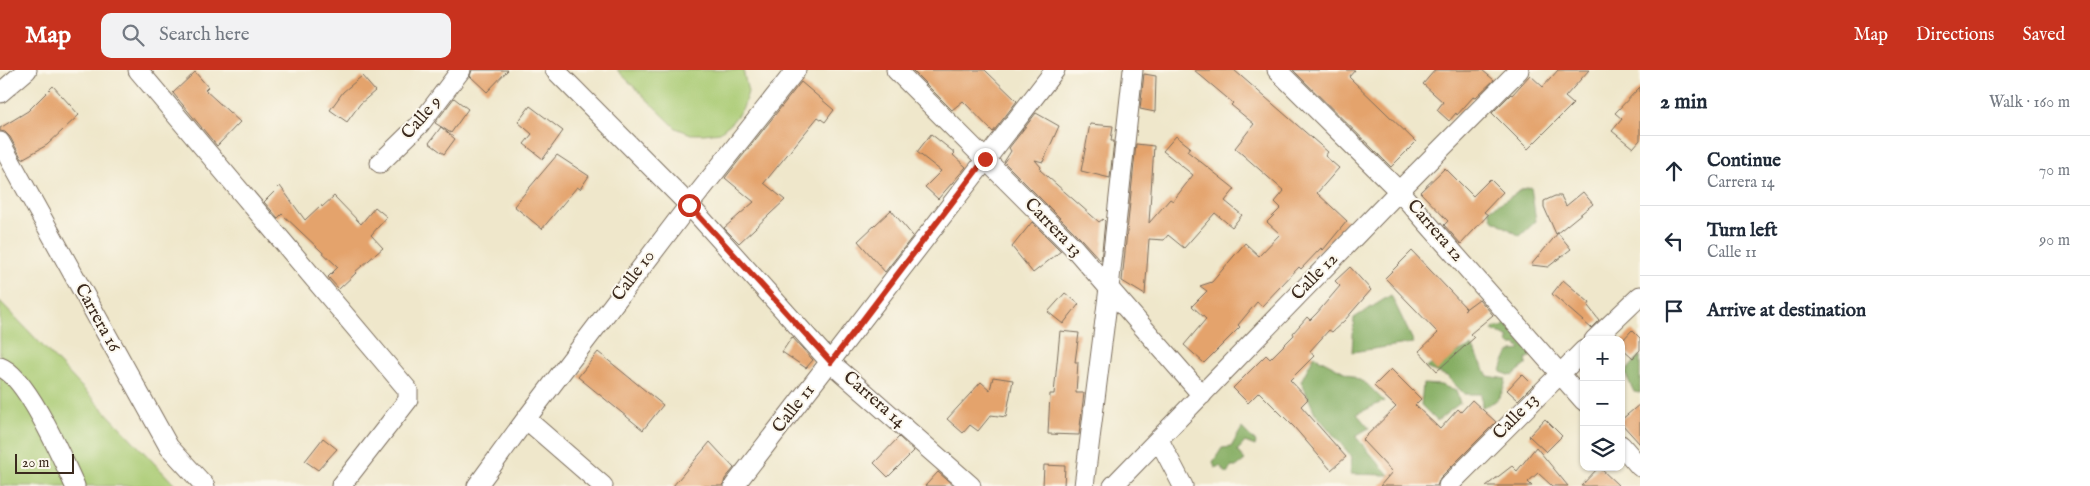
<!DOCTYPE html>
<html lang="en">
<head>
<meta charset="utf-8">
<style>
  :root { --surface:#fff; --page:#f2f2f3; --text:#1f2937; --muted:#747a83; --line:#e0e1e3; --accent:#c8321e }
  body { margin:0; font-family:"IM FELL English",serif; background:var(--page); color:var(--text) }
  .controls { position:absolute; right:15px; bottom:15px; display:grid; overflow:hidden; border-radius:10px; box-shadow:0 1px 4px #0004 }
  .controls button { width:45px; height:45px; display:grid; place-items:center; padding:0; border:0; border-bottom:1px solid var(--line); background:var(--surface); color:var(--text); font:25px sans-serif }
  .scale { position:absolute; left:15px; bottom:12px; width:59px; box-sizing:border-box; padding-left:5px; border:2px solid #3b2a1e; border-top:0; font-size:14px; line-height:18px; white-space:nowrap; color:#3b2a1e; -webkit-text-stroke:4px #fbf7ec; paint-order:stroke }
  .stop { position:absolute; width:15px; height:15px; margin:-11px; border:4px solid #c8321e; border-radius:50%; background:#fff }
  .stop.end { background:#c8321e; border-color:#fff; box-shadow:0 1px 5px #0008 }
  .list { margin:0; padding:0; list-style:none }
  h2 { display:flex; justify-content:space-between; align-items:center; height:65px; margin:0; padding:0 20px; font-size:21px }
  h2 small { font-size:16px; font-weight:400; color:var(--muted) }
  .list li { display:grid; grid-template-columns:32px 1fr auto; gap:15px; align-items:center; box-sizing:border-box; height:70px; padding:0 20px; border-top:1px solid var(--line) }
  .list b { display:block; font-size:19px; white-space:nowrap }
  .list p { margin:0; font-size:16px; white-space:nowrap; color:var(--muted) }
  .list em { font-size:16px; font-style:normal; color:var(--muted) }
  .icon { flex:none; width:28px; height:28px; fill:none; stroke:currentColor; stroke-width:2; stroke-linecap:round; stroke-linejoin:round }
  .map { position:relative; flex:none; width:1640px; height:416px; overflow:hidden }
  header { display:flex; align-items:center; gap:30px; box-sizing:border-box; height:70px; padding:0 25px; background:var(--accent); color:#fff }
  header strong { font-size:24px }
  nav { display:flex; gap:28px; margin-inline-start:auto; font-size:18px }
  .search { width:350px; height:45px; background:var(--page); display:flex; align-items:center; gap:12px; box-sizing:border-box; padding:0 18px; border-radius:10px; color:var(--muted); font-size:19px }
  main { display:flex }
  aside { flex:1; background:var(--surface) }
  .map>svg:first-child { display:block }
  .green { fill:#a9ca72; stroke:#727a48 }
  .forest { fill:#86ae64; stroke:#606c41 }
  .building { fill:#e4a36c }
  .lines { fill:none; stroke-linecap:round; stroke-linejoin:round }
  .street-casing { stroke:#7a6c5b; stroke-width:21 }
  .street { stroke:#fff; stroke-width:19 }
  .route { stroke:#c8321e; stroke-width:6 }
  .labels { text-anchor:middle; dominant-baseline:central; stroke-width:4; stroke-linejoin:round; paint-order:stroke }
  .street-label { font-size:18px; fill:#3b2a1e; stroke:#fbf7ec }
</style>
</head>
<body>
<header>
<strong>Map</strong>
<div class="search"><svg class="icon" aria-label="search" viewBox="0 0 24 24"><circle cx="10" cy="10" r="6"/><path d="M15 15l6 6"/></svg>Search here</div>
<nav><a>Map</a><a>Directions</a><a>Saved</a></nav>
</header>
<main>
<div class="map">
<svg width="1640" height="416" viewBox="0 0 1640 416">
  <rect width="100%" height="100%" fill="#fbf7ec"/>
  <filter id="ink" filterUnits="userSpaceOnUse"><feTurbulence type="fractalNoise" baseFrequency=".02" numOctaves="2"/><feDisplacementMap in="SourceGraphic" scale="10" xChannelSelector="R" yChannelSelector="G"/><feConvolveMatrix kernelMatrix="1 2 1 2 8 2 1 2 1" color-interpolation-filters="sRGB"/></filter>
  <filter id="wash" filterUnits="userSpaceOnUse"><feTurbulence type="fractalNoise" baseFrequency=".0096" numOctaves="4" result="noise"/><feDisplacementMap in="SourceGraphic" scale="20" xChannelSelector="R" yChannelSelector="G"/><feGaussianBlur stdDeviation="1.12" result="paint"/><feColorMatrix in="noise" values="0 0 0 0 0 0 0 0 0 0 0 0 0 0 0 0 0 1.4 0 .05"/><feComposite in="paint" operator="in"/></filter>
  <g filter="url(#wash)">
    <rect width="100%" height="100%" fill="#efe7cb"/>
    <!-- green -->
    <path class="green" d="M 617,0 L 743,0 L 748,22 L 743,38 L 732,52 L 720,62 L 704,64 L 691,64 L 676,58 Z
      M 0,231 L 176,416 L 0,416 Z"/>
    <!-- forest -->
    <path class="forest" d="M 1531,117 L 1536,151 L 1520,166 L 1492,149 L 1489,140 L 1523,119 Z
      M 1391,225 L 1414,273 L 1352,282 L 1354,248 Z
      M 1506,253 L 1532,286 L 1526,289 L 1527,294 L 1512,306 L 1501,302 C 1502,296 1506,283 1513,281 C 1516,280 1518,281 1521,280 L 1517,275 L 1510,275 L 1507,272 L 1509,268 L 1492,260 L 1496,257 L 1502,257 Z
      M 1472,276 L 1488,306 L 1506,309 C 1503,325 1498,333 1482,337 L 1481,324 L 1464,324 L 1447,306 L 1425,298 Z
      M 1314,286 L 1367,314 L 1384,331 L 1357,344 L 1369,358 L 1355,366 L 1389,405 L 1350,404 L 1352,387 L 1315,343 L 1301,311 Z
      M 1639,286 L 1640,286 L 1640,323 L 1634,322 L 1625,303 Z
      M 1423,314 L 1441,315 L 1456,321 L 1460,333 L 1437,351 L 1421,335 Z
      M 1242,358 L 1256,372 L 1255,376 L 1245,372 L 1237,381 L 1245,390 L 1236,397 L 1231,397 L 1227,404 L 1220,396 L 1215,398 L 1213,392 L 1222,378 L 1231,377 Z"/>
    <g id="blocks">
      <!-- building -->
      <path class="building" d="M 472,0 L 508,0 L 487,22 L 470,6 Z
        M 912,0 L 985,0 L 1017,31 L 993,62 L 963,31 L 952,40 Z
        M 1194,0 L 1234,0 L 1328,82 L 1325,86 L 1339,98 L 1317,123 L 1347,151 L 1323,180 L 1321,178 L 1301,199 L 1299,197 L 1262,236 L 1257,232 L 1238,255 L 1240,257 L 1204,293 L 1184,275 L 1206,249 L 1192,236 L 1207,221 L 1200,216 L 1212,212 L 1245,173 L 1259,186 L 1280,164 L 1267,152 L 1281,138 L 1275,132 L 1284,121 L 1235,78 L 1254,54 L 1231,35 L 1233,33 Z
        M 1293,0 L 1355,0 L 1349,7 L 1416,72 L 1391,97 Z
        M 1435,0 L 1482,0 L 1494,10 L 1476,27 L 1474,26 L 1457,45 L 1456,43 L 1449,51 L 1437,40 L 1443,32 L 1423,14 Z
        M 1558,0 L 1589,0 L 1565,27 L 1573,34 L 1528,79 L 1492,43 L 1511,24 L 1512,25 L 1530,5 L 1543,17 Z
        M 195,2 L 208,17 L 205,20 L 240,52 L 217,76 L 173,23 Z
        M 1144,4 L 1156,6 L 1155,42 L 1140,39 Z
        M 362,6 L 375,21 L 360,34 L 347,52 L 330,40 L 343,22 Z
        M 801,12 L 834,40 L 825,52 L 818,47 L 764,113 L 785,130 L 739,173 L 724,158 L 754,132 L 725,108 Z
        M 53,16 L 79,45 L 47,75 L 22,89 L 10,67 L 5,62 L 0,61 L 0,58 L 28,41 Z
        M 1640,17 L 1640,70 L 1633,78 L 1612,61 L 1622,49 L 1615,43 Z
        M 454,28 L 468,39 L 451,63 L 435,53 Z
        M 530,36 L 563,61 L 543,89 L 524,74 L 532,64 L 518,52 Z
        M 1036,43 L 1059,56 L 1043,92 L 1035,90 L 1041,97 L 1040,100 L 1099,152 L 1103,149 L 1105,151 L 1101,191 L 1082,170 L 1004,92 L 1011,81 L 1009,78 Z
        M 1090,54 L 1113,56 L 1111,71 L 1114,71 L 1110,108 L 1081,101 Z
        M 441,57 L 455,69 L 444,84 L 429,73 Z
        M 931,64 L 955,83 L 953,85 L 966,97 L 938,129 L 925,117 L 941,101 L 917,82 Z
        M 1176,66 L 1190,77 L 1187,81 L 1235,119 L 1225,131 L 1242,145 L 1232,157 L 1215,143 L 1184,178 L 1168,165 L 1164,170 L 1149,169 L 1145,225 L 1122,211 L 1136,74 L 1154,76 L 1149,153 L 1170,129 L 1173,131 L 1193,105 L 1163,81 Z
        M 557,85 L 589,106 L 580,119 L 577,117 L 542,159 L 514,136 Z
        M 1445,98 L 1473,126 L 1490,109 L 1503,122 L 1484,142 L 1488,145 L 1461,174 L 1444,155 L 1448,151 L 1420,122 Z
        M 280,116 L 305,150 L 321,135 L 322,137 L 334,126 L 361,154 L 375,137 L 387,147 L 371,165 L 383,178 L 355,202 L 356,203 L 339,219 L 328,207 L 338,197 L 282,144 L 278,148 L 264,132 Z
        M 1583,122 L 1593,134 L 1556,164 L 1544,137 L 1544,131 L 1555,126 L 1561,126 L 1566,136 Z
        M 891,140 L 913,166 L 885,202 L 858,171 Z
        M 1032,152 L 1061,181 L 1033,203 L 1012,177 Z
        M 1558,163 L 1571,179 L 1548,197 L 1531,195 Z
        M 1412,181 L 1466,238 L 1464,240 L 1479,229 L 1493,245 L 1470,264 L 1474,268 L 1437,301 L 1419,281 L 1438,263 L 1385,208 Z
        M 1350,197 L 1371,220 L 1345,250 L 1332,262 L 1329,260 L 1310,281 L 1314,286 L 1290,310 L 1308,329 L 1301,336 L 1346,387 L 1331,400 L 1294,357 L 1259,322 L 1248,333 L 1233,318 L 1266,285 L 1270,289 L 1294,265 L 1293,263 L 1307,247 L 1310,250 L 1317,243 L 1340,216 L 1335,211 Z
        M 1563,210 L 1590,233 L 1588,236 L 1599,250 L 1591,258 L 1552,224 Z
        M 1065,223 L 1079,234 L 1063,254 L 1048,242 Z
        M 1632,260 L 1640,268 L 1640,280 L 1633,288 L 1621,277 L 1621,272 Z
        M 1060,261 L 1079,263 L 1075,292 L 1078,292 L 1076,323 L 1084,323 L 1079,365 L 1048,364 L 1050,324 L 1054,324 Z
        M 792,267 L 813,290 L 806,298 L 782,282 Z
        M 598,282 L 663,335 L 643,360 L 578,307 Z
        M 1391,299 L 1421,329 L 1415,335 L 1440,359 L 1458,339 L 1461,342 L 1472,330 L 1496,352 L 1440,408 L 1437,416 L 1380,416 L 1392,402 L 1362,370 L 1396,337 L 1374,316 Z
        M 1522,304 L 1533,315 L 1518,330 L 1507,320 Z
        M 993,307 L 1013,310 L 1006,347 L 991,345 L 978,361 L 970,355 L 963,363 L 947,349 L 981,312 L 990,320 Z
        M 1640,334 L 1640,374 L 1621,353 L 1621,350 Z
        M 1545,349 L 1562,366 L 1546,382 L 1529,366 Z
        M 899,367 L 914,381 L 888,407 L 874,393 Z
        M 323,368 L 337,379 L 318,400 L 305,391 Z
        M 710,372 L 734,398 L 725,409 L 723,416 L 673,416 Z
        M 1536,377 L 1568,416 L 1552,416 L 1538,403 L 1528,412 L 1532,416 L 1486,416 L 1512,396 L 1517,401 Z
        M 1044,395 L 1065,396 L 1064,416 L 1043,416 Z
        M 1599,397 L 1619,416 L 1581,416 Z
        M 938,402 L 954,416 L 925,416 Z"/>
    </g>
  </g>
  <g filter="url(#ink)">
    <use href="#blocks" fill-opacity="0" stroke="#7a6c5b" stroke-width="1"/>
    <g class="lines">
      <defs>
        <path id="street" d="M 138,0 L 408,320 L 408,330 L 341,416
          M 555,0 L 689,135 L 831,293 L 971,416
          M 896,0 L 1074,178 L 1202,325
          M 1277,0 L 1399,121 L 1584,331
          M 0,23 L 27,0
          M 0,72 L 169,377 L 205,416
          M 380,93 L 420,54 L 461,0
          M 1594,270 L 1640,226
          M 0,297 C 27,306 63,390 75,416
          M 526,349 L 603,416
          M 1159,370 L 1183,416
          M 1621,375 L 1640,397
          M 477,416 L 526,349 L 689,135 L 796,0
          M 734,416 L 1055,0
          M 1084,416 L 1109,218 L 1133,0
          M 1113,416 L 1399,121 L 1519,0
          M 1448,416 L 1584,280"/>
      </defs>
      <!-- street casing -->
      <use href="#street" class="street-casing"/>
      <!-- street -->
      <use href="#street" class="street"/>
    </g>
  </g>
  <g class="lines" filter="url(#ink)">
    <!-- route -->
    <path class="route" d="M 689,135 L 831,292 L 985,89"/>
  </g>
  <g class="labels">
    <!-- street labels -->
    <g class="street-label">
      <text transform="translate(422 48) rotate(-49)">Calle 9</text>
      <text transform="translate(1053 158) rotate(46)">Carrera 13</text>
      <text transform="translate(1435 161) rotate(49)">Carrera 12</text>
      <text transform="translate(634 206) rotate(-53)">Calle 10</text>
      <text transform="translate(1315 207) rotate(-46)">Calle 12</text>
      <text transform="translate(97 248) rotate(61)">Carrera 16</text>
      <text transform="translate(874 330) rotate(41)">Carrera 14</text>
      <text transform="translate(794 339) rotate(-52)">Calle 11</text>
      <text transform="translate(1516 347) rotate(-46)">Calle 13</text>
    </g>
  </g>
</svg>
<div class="controls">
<button>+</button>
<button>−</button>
<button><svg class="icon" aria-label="layers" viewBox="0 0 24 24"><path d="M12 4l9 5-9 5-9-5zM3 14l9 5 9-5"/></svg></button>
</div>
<div class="scale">20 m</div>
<div class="stop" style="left:689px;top:135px"></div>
<div class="stop end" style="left:985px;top:89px"></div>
</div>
<aside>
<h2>2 min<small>Walk · 160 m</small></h2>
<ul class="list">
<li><svg class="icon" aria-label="ahead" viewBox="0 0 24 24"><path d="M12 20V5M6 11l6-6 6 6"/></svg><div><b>Continue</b><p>Carrera 14</p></div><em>70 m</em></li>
<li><svg class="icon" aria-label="left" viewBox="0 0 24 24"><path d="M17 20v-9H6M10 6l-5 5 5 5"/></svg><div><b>Turn left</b><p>Calle 11</p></div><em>90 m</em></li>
<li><svg class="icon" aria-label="arrive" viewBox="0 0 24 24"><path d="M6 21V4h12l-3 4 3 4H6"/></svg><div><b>Arrive at destination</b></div></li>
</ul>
</aside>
</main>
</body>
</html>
